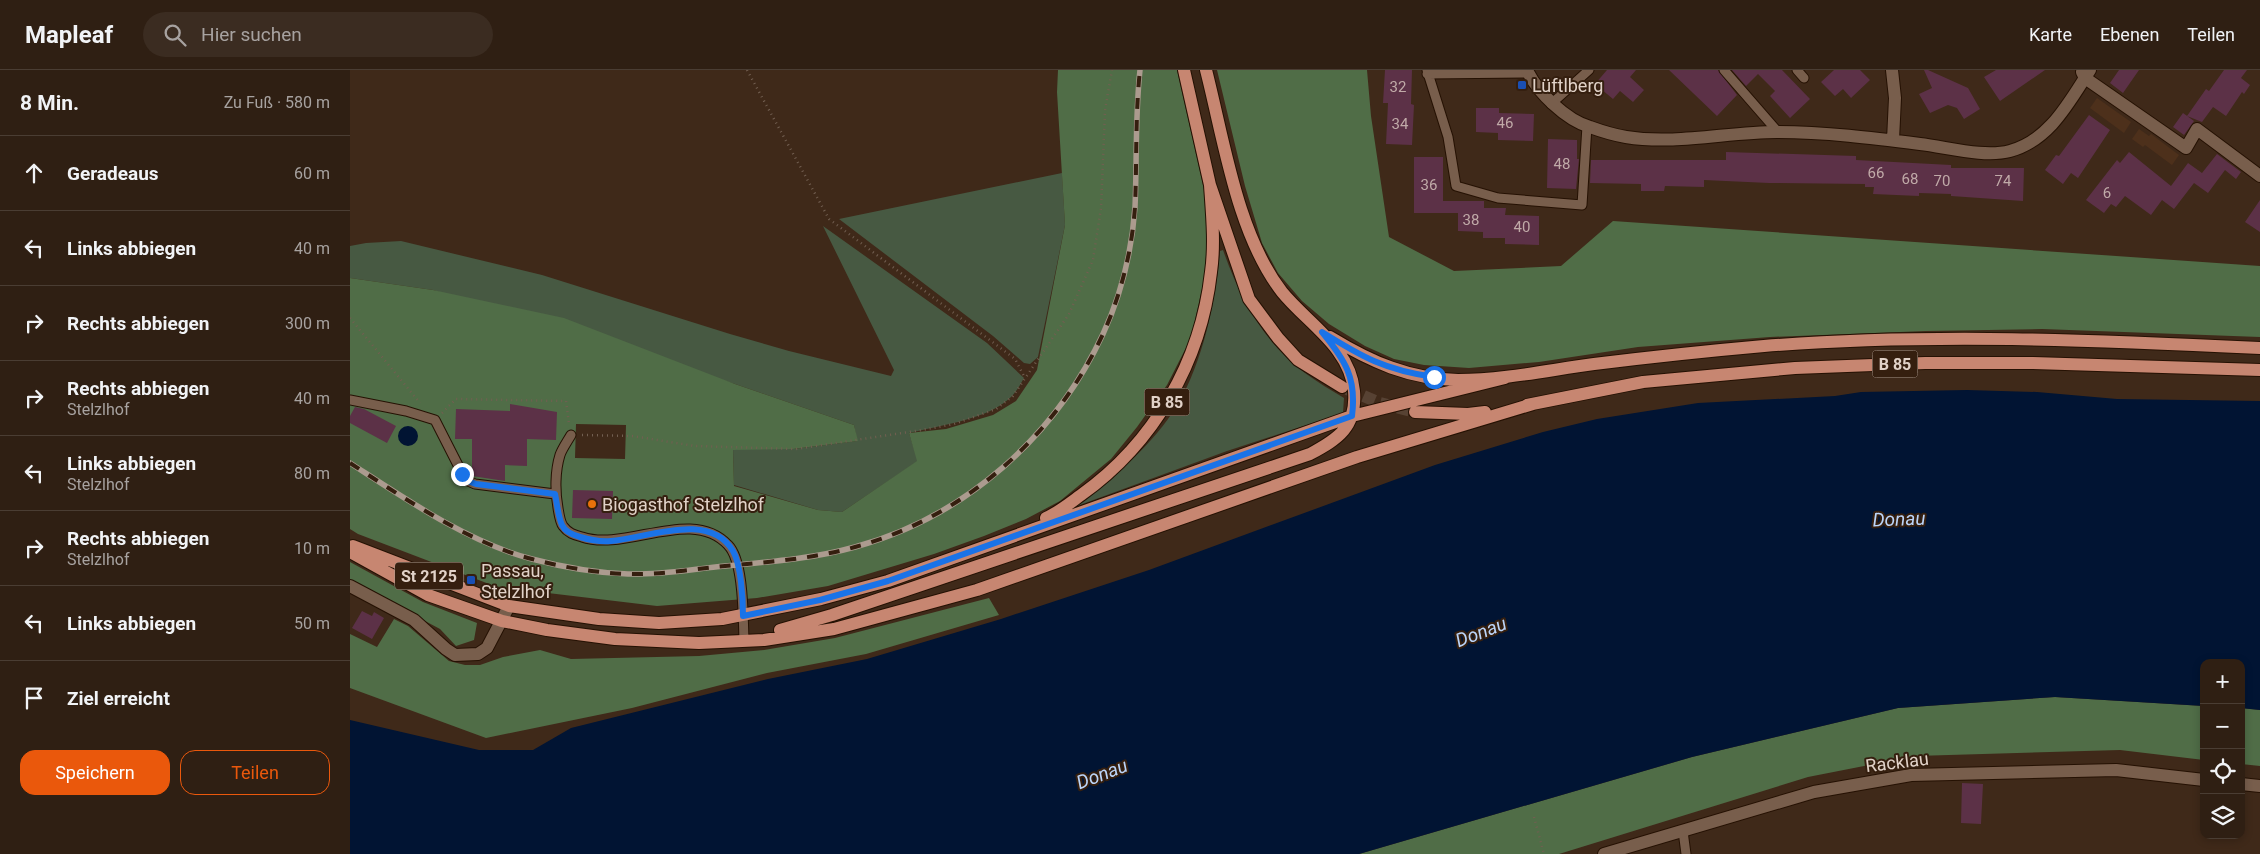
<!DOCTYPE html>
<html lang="de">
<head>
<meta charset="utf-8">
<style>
  :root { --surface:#2f1f13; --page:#3b2c21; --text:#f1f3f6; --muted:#a7a2a0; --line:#4a3d33; --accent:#ea580c }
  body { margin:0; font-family:Roboto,sans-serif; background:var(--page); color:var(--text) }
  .controls { position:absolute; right:15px; bottom:15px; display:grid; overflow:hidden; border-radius:10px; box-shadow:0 2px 8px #0003 }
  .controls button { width:45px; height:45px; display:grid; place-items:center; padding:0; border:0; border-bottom:1px solid var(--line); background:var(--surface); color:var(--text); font:25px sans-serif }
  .stop { position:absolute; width:15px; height:15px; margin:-11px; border:4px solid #1a73e8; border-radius:50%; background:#fff }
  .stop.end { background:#1a73e8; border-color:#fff; box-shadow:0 1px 5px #0008 }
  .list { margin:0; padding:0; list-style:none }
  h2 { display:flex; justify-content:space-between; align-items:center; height:65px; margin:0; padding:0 20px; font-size:21px }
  h2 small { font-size:16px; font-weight:400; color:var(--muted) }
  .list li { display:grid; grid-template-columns:32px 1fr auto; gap:15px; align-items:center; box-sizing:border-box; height:75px; padding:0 20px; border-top:1px solid var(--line) }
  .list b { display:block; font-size:19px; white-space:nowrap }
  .list p { margin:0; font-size:16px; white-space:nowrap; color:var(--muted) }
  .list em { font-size:16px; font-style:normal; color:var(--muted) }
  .actions { display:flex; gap:10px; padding:15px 20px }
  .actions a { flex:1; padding:11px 0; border:1px solid var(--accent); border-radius:15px; text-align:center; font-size:18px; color:var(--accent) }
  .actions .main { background:var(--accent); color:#fff }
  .icon { flex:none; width:28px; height:28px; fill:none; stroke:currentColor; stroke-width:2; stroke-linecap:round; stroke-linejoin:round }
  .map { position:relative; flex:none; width:1910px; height:784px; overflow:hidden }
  header { display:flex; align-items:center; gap:30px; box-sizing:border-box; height:70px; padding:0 25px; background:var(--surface); border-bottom:1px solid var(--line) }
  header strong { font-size:24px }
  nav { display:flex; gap:28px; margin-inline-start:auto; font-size:18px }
  .search { width:350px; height:45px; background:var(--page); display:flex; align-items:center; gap:12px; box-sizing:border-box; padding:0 18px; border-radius:28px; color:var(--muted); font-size:19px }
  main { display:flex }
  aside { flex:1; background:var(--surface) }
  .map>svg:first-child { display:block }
  .built { fill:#4d301b }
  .green { fill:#475942 }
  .forest { fill:#506d47; fill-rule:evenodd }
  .water { fill:#011433 }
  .building { fill:#5c3147 }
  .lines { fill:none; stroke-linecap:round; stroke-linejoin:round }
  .primary-tunnel { stroke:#574233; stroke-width:12; stroke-dasharray:12 6; stroke-linecap:butt }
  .service-casing { stroke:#251103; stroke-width:11 }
  .minor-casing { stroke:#251103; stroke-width:14 }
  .primary-casing { stroke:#251103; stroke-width:14 }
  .path { stroke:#725f51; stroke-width:2.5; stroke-dasharray:1 4; stroke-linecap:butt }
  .service { stroke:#785e4c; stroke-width:9 }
  .minor { stroke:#785e4c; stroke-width:12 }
  .primary { stroke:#c78671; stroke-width:12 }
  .rail-casing { stroke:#ac9b8f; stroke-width:5.5 }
  .rail { stroke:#351f0f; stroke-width:4; stroke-dasharray:11; stroke-linecap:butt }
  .route { stroke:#1a73e8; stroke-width:6 }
  .transit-dot { fill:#1a4fb4; stroke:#351f0f; stroke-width:2 }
  .food-dot { fill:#e8710a; stroke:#351f0f; stroke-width:2 }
  .labels { text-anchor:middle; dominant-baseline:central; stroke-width:4; stroke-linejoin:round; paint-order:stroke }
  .number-label { font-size:15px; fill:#c0aaa8 }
  .shield { fill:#351f0f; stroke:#ad9c90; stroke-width:1 }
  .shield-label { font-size:16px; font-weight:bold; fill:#e1d2c8 }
  .poi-label { font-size:18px; fill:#e1d2c8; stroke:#351f0f; text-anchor:start }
  .street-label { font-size:18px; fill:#e1d2c8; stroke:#351f0f }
  .water-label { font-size:19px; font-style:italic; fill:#bbd5fa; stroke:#351f0f }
</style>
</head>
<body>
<header>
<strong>Mapleaf</strong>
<div class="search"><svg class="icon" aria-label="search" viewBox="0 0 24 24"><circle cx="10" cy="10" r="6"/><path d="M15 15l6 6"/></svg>Hier suchen</div>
<nav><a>Karte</a><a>Ebenen</a><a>Teilen</a></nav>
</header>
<main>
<aside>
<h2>8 Min.<small>Zu Fuß · 580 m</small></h2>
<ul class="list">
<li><svg class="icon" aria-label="ahead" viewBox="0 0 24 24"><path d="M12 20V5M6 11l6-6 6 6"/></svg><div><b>Geradeaus</b></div><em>60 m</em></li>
<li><svg class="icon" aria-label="left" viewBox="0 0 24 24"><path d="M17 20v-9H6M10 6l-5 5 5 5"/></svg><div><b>Links abbiegen</b></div><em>40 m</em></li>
<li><svg class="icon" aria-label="right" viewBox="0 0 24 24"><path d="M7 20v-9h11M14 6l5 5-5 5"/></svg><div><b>Rechts abbiegen</b></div><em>300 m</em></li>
<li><svg class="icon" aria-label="right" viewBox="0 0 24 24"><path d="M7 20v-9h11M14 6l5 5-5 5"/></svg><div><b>Rechts abbiegen</b><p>Stelzlhof</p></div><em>40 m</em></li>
<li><svg class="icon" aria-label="left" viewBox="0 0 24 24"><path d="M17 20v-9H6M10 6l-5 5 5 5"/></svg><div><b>Links abbiegen</b><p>Stelzlhof</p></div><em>80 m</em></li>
<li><svg class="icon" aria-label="right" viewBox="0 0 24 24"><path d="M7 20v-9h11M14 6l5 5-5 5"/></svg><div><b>Rechts abbiegen</b><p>Stelzlhof</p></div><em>10 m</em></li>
<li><svg class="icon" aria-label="left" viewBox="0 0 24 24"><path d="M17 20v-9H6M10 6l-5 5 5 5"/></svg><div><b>Links abbiegen</b></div><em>50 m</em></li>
<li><svg class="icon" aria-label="arrive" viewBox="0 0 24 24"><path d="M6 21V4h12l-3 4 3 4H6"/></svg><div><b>Ziel erreicht</b></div></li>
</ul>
<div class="actions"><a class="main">Speichern</a><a>Teilen</a></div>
</aside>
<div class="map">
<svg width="1910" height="784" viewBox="0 0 1910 784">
  <rect width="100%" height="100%" fill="#3f2919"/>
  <!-- built -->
  <path class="built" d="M 1747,28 L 1781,52 L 1774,63 L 1740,38 Z
    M 1789,59 L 1799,66 L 1801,64 L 1829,85 L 1822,95 L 1795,75 L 1793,77 L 1782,69 Z"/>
  <!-- green -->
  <path class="green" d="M 712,103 L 715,155 L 688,287 L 680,294 L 674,293 L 643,266 L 489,149 Z
    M 473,156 L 637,273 L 674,308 C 669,317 664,326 655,332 C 632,350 588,356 559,363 L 568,391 L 492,442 L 468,440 L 384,415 L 383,379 L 443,379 L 507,371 L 504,355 L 385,314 L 83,220 L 0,208 L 0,176 L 16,173 L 51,171 L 192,205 L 380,264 L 439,281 L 541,306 L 544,300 Z
    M 873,180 C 890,228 913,272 955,303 C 967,312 981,320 994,328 L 993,343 L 877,381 L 727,436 C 764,407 803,375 828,334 C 853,291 866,230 870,181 Z"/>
  <!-- forest -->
  <path class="forest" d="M 708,0 L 827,0 L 855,124 L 858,163 L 854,210 L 841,268 L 817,315 L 787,357 L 761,389 L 710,431 L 676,449 L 634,466 L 584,484 L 478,516 L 407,528 L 307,536 L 147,517 L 8,464 L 0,459 L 0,208 L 83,220 L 214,248 L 385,314 L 504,355 L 508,371 L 443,379 L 383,380 L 384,416 L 468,440 L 492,442 L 567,391 L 559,363 L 596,359 L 643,345 L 666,331 L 687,300 L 715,155 L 707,22 ZM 226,354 L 276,355 L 275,389 L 225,388 Z
    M 867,0 L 1017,0 L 1021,46 L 1039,167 L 1104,201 L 1211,196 L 1263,151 L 1910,196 L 1910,267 L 1692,259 L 1576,261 L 1420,267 L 1288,277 L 1189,292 L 1119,298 L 1074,295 L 1044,289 L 1015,276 L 979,254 L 952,231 L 928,203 L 912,173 L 895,116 Z
    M 0,492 L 73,532 L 127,553 L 124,570 L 106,576 L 90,559 L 0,511 Z
    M 639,528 L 649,545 L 516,584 L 417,603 L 282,638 L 136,668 L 0,618 L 0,564 L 27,577 L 44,549 L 58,556 L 99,591 L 115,595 L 130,595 L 153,587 L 190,580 L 221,589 L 349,586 L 414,580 L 485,568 Z
    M 1705,627 L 1854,636 L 1854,690 L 1770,680 L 1565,686 L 1458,707 L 1209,784 L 1009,784 L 1342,687 L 1548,638 Z
    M 1891,638 L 1910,640 L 1910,696 L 1891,694 Z"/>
  <!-- water -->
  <path class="water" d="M 1617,320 L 1687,322 L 1767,329 L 1910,331 L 1910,640 L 1891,638 L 1891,593 L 1854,593 L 1854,636 L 1705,627 L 1548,638 L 1342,687 L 1009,784 L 0,784 L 0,650 L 129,680 L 183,680 L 221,658 L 418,609 L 517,589 L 651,549 L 799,500 L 1085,395 L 1193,362 L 1247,349 L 1348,333 L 1485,326 L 1511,322 Z
    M48 366a10 10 0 1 1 20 0a10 10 0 1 1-20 0Z"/>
  <!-- building -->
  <path class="building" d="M 1035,0 L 1062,0 L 1061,34 L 1064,35 L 1062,75 L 1036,74 L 1038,33 L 1033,33 Z
    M 1257,0 L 1286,0 L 1280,7 L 1294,20 L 1283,32 L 1270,21 L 1263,29 L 1245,14 Z
    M 1319,0 L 1368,0 L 1387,25 L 1367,46 Z
    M 1382,0 L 1432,0 L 1460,29 L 1440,48 L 1420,26 L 1425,21 L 1408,4 L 1396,16 Z
    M 1484,0 L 1510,0 L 1520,10 L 1501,28 L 1493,19 L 1485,26 L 1471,12 Z
    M 1574,0 L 1578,0 L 1618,18 L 1630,39 L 1614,49 L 1607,38 L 1598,35 L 1580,43 L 1569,24 L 1582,18 Z
    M 1646,0 L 1695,0 L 1650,31 L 1634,7 Z
    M 1769,0 L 1789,0 L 1773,23 L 1760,13 Z
    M 1874,0 L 1897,0 L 1891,8 L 1900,15 L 1894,24 L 1892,22 L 1876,46 L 1863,37 L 1852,52 L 1837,46 L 1856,19 L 1859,21 Z
    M 1126,38 L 1149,38 L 1149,43 L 1184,44 L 1183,71 L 1148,70 L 1148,63 L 1126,62 Z
    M 1833,43 L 1844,51 L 1834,65 L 1823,57 Z
    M 1739,45 L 1760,60 L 1728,108 L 1721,103 L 1713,114 L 1695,100 L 1706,85 L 1709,86 Z
    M 1198,69 L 1227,70 L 1227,89 L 1229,89 L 1226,119 L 1197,118 Z
    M 1376,82 L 1506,86 L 1506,90 L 1601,95 L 1601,98 L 1674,98 L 1673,131 L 1601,126 L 1601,124 L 1569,123 L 1569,126 L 1523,124 L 1524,117 L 1515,117 L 1515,114 L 1419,113 L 1354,110 L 1354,117 L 1315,116 L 1314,121 L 1291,121 L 1291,114 L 1240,113 L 1241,90 L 1376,90 Z
    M 1779,82 L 1821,116 L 1838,93 L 1852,103 L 1867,84 L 1891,102 L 1886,109 L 1875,100 L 1858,123 L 1844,113 L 1824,139 L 1812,130 L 1801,145 L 1775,126 L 1766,137 L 1761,134 L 1754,143 L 1736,130 L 1767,90 L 1770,93 Z
    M 1064,87 L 1093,87 L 1093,131 L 1134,131 L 1134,138 L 1156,138 L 1155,145 L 1189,146 L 1189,175 L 1155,174 L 1155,168 L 1133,168 L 1133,162 L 1108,161 L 1108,143 L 1064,143 Z
    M 1910,130 L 1910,162 L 1895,152 Z
    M 160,334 L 207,342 L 206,370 L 177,369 L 177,396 L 155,395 L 155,411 L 122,406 L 122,369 L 105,369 L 106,339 L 160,341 Z
    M 5,337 L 14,339 L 46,356 L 37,373 L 0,353 L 0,346 Z
    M 223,420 L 263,421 L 262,449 L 222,448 Z
    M 12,541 L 22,546 L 24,542 L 34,548 L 22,569 L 2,558 Z
    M 1612,713 L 1633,714 L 1631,754 L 1611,753 Z"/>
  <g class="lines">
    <!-- primary-tunnel -->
    <path class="primary-tunnel" d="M 997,319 L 1030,333 L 1065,342"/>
    <defs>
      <path id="service" d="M 1077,0 L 1098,67 L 1106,116 L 1148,128 L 1232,135 L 1237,56
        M 1374,0 L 1428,62
        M 1447,0 L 1454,8
        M 1077,4 L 1178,3
        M 1201,34 L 1239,0
        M 0,330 L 56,341 L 85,350 L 112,403 L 118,411 L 125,414 L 205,424
        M 221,365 C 217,372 212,379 210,385 C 205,401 205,422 208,438 C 209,444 210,452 213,456 C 218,463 224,465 232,467 C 276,482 342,436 378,475 C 394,491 393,547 394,570
        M 1333,761 L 1336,784"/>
      <path id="minor" d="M 1177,0 C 1187,22 1216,50 1240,57 C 1251,61 1264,65 1276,67 C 1325,75 1378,62 1427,62 C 1475,62 1523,68 1570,74 C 1597,77 1634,88 1660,81 C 1700,70 1719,32 1740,0
        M 1542,0 L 1545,28 L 1543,70
        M 1732,2 L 1735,8 L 1836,78 L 1847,59 L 1910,106
        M 0,516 L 64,550 L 96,579 L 105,585 L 128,584 L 137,578 L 159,536
        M 1891,714 L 1910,716
        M 1254,784 L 1464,722 L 1561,705 L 1766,700 L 1854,710"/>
      <path id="primary" d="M 834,0 L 860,115 L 899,229 L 928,268 L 948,290 L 992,317
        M 980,267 C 1021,292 1059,309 1108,310 C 1154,310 1199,300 1244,294 C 1301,287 1357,281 1414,276 C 1578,263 1746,270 1910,278
        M 1177,335 L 1293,312 L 1445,298 L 1575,293 L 1683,293 L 1910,300
        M 1065,342 L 1118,344 L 1135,342
        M 696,448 C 709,442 720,433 731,425 C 804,373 851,292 861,202 C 865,174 862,144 860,115
        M 3,476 L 159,536 L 249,549 L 309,553 L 372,549 L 471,529 L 538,511 L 1002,346 L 1155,308
        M 0,482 L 78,525 L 152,551 L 197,560 L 265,569 L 349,573 L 414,570 L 484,559 L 627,520 L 1007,387 L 1183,334
        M 430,560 L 482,545 L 960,384 C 988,369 1007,357 1004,321 C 1000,277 957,253 932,222 C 887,164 874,70 856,0"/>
    </defs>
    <!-- service casing -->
    <use href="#service" class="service-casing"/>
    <!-- minor casing -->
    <use href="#minor" class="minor-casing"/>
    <!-- primary casing -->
    <use href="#primary" class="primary-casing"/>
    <!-- path -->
    <path class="path" d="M 397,0 L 479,149 L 665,289 L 675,308
      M 0,248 L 70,333
      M 92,343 L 106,329 L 216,331 L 219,354
      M 232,365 L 282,366 L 345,376 L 446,379 L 572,360 L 604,354 L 646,339 L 663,326 L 719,244 L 743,190 L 751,138 L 755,40 L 762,0
      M 1184,747 L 1194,784"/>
    <!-- service -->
    <use href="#service" class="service"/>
    <!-- minor -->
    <use href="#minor" class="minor"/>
    <!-- primary -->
    <use href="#primary" class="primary"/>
    <defs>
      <path id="rail" d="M 0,393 C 54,428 119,473 182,489 C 212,497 246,503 278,504 C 310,505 343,499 375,496 C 418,492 462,489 505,477 C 615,447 705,367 753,264 C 771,225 782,180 785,137 C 787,91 785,46 790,0"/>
    </defs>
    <!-- rail casing -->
    <use href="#rail" class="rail-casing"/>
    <!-- rail -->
    <use href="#rail" class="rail"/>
  </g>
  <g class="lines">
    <!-- route -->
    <path class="route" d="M 112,404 L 118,411 L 126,414 L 205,424 C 207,433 208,446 212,455 C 215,462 223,465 230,467 C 240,470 251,472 261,471 C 295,469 359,440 383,481 C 391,494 393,530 393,546 L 470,530 L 538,511 L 1002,346 C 1007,308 995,290 972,262 C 1012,287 1035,300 1084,307"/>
  </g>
  <!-- markers -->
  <g class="transit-dot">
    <rect x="1167" y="10" width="10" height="10" rx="2.5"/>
    <rect x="116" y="505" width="10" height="10" rx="2.5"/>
  </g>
  <circle class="food-dot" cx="242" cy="434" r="5"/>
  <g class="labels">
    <!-- number labels -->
    <g class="number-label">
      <text x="1048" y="17">32</text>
      <text x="1155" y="53">46</text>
      <text x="1050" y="54">34</text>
      <text x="1212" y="94">48</text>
      <text x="1526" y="103">66</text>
      <text x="1560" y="109">68</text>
      <text x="1592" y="111">70</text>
      <text x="1653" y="111">74</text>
      <text x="1079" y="115">36</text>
      <text x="1757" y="123">6</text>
      <text x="1121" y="150">38</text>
      <text x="1172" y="157">40</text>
    </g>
    <!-- shield labels -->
    <g class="shield">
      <rect x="1522.5" y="280.5" width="45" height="27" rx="4"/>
      <rect x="794.5" y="318.5" width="45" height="27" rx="4"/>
      <rect x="45" y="492.5" width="68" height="27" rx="4"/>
    </g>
    <g class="shield-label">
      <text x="1545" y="294">B 85</text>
      <text x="817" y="332">B 85</text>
      <text x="79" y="506">St 2125</text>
    </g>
    <!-- poi labels -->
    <g class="poi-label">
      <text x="1182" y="15">Lüftlberg</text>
      <text x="252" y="434">Biogasthof Stelzlhof</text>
      <text x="131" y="500">Passau,<tspan x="131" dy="21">Stelzlhof</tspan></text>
    </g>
    <!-- street labels -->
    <g class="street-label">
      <text transform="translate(1547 692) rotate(-7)">Racklau</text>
    </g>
    <!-- water labels -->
    <g class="water-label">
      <text transform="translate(1549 449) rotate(-2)">Donau</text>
      <text transform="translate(1131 562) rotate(-21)">Donau</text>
      <text transform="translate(752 704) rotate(-21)">Donau</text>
    </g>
  </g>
</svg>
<div class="controls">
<button>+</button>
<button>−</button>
<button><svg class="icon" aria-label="locate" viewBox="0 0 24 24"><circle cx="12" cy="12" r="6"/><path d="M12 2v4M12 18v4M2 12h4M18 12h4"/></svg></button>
<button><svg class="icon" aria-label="layers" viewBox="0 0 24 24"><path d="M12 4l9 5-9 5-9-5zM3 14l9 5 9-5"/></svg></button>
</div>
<div class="stop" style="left:1084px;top:307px"></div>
<div class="stop end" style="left:112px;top:404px"></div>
</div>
</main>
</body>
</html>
